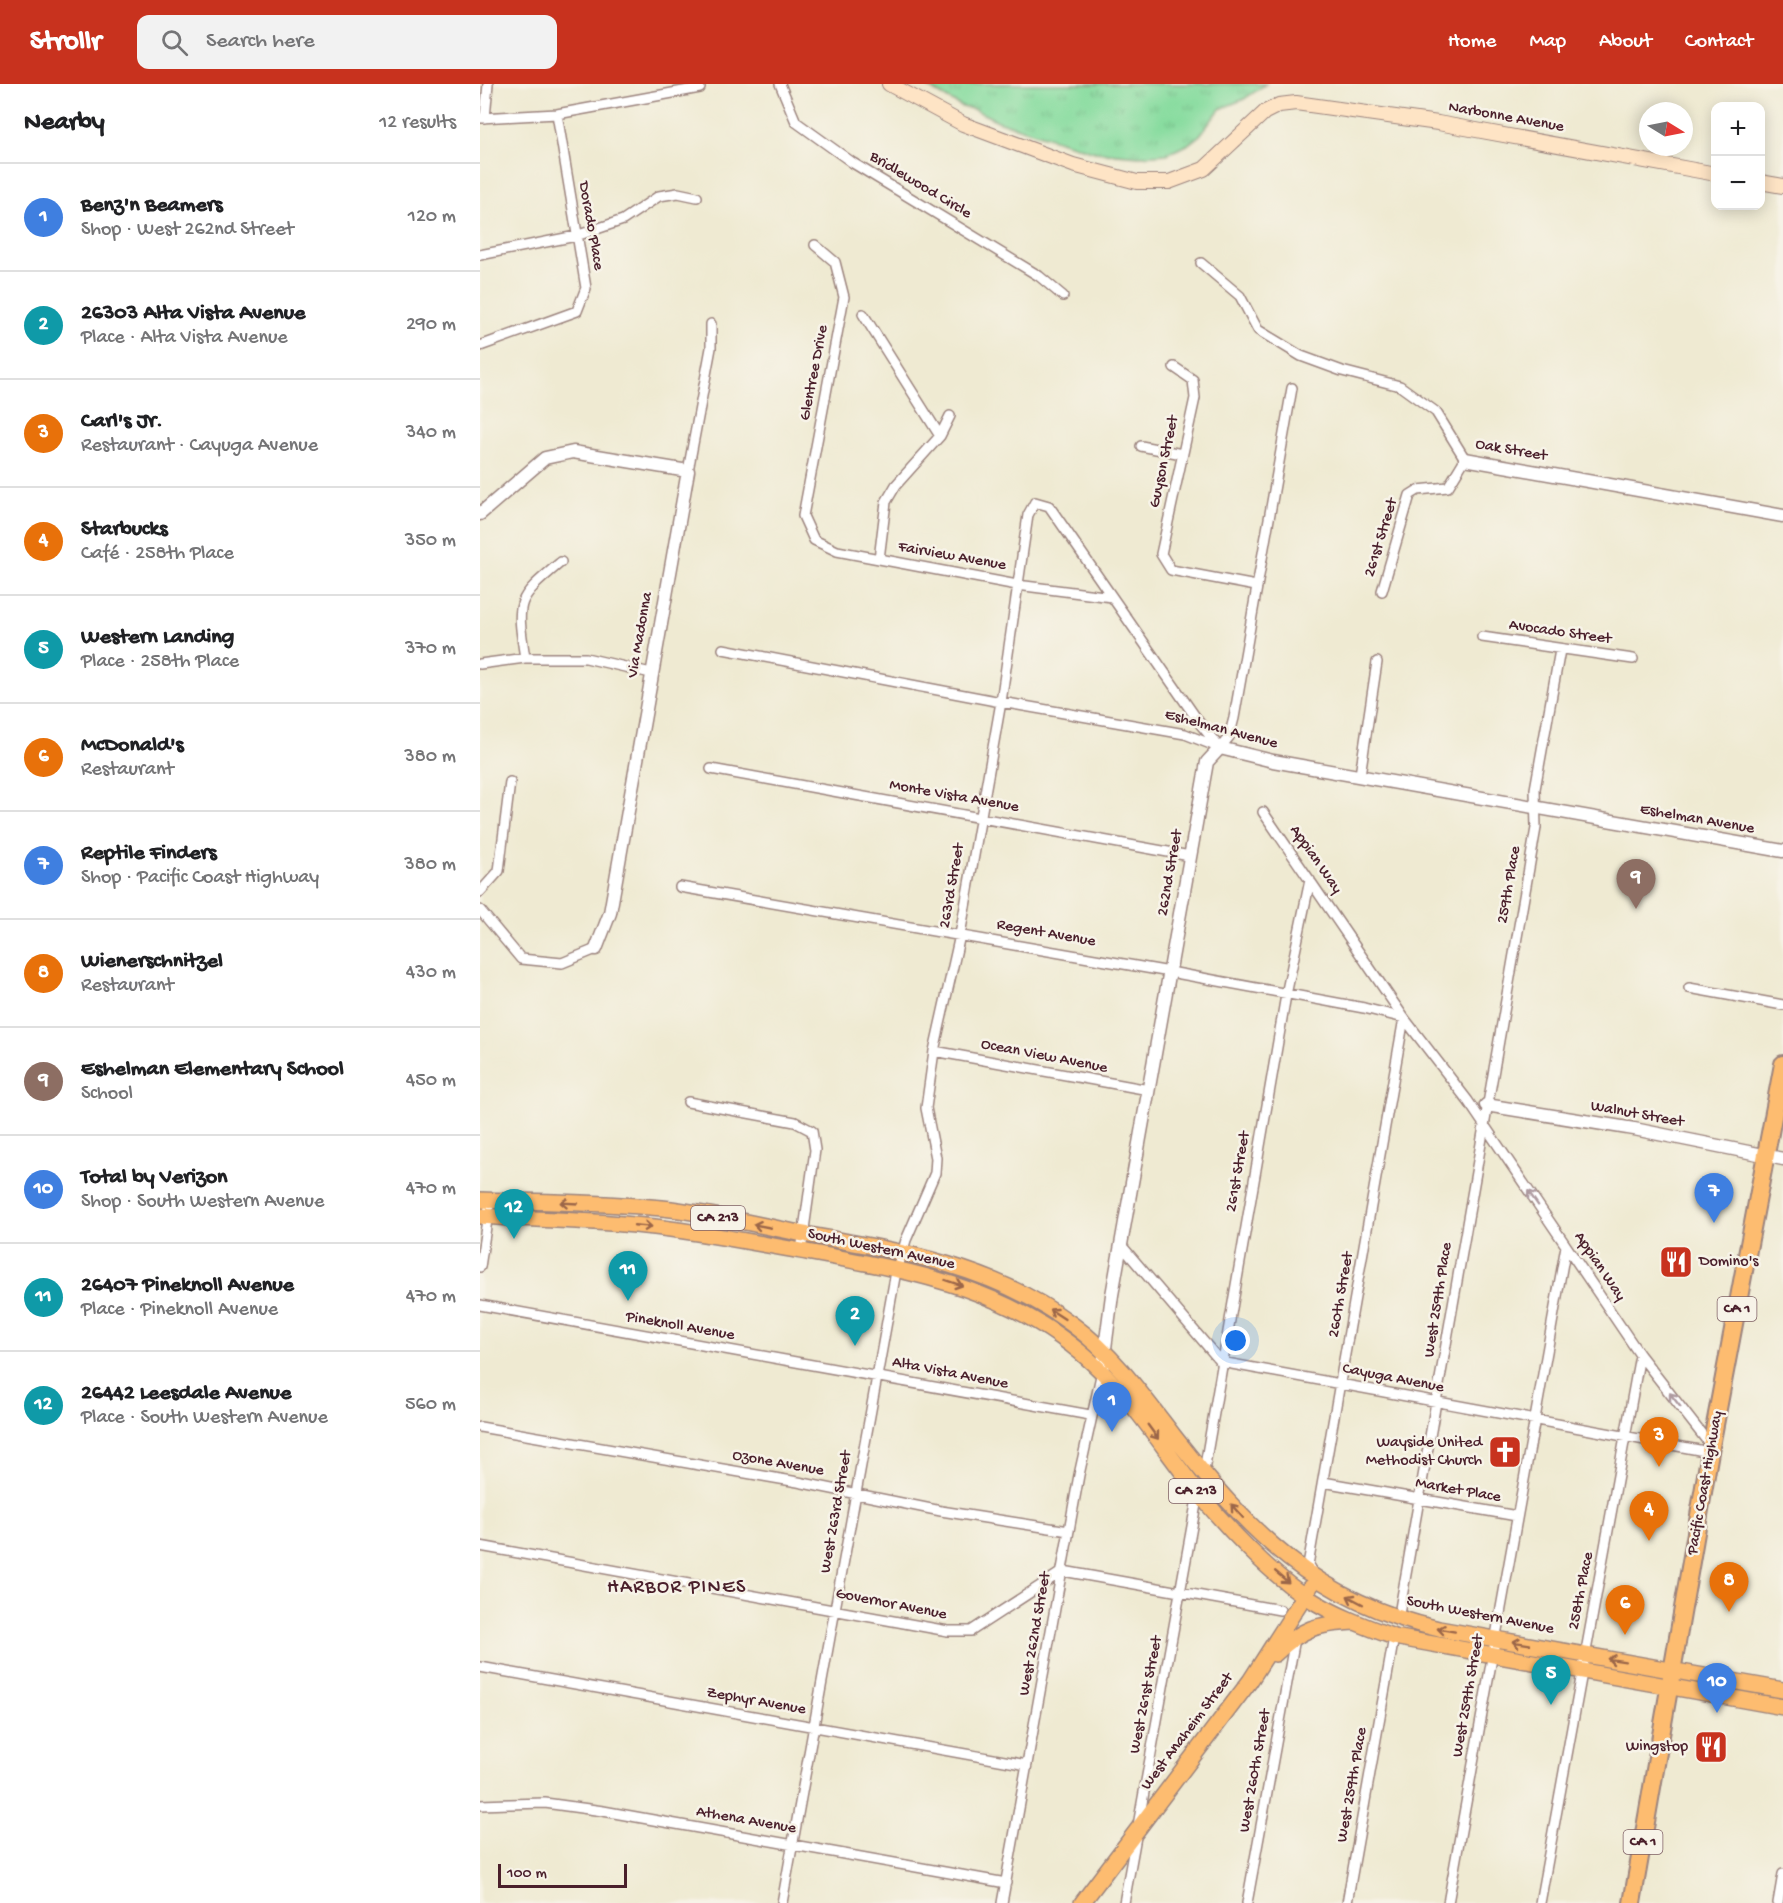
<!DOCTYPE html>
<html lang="en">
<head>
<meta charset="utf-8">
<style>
  :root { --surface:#fff; --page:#f2f2f2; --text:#202124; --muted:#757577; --line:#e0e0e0; --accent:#c8321e }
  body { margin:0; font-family:"Gochi Hand",sans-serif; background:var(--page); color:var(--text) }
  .controls { position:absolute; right:18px; top:18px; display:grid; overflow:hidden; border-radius:12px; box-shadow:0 3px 15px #0003 }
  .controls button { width:54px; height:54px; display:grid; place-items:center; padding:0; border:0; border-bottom:2px solid var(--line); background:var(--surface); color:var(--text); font:30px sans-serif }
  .compass { position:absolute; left:1159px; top:18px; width:54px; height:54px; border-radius:50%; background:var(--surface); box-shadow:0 3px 15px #0003; rotate:100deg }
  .scale { position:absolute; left:18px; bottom:15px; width:129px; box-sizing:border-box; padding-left:6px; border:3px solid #4a1f2b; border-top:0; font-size:16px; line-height:21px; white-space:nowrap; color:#4a1f2b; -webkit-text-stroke:4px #f7f3e8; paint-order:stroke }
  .you { position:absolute; left:756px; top:1257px; width:21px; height:21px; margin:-15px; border:4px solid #fff; border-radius:50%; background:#1a73e8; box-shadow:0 0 0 9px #1a73e833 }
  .badge { display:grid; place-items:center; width:39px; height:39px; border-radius:50%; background:var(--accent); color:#fff; font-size:20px; font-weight:700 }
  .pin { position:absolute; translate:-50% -50px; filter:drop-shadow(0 2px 3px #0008) }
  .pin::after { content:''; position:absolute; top:32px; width:21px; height:18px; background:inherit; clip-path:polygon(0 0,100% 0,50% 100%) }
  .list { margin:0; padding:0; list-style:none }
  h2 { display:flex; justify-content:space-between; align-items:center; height:78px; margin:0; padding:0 24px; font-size:26px }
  h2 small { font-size:20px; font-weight:400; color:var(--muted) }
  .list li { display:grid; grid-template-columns:39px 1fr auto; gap:18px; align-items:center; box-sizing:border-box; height:108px; padding:0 24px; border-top:2px solid var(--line) }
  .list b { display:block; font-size:22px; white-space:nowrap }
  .list p { margin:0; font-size:20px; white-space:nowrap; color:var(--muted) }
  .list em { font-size:20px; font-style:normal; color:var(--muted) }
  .icon { flex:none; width:33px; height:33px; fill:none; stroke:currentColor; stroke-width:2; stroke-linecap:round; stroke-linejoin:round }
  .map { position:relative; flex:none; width:1303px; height:1819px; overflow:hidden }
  header { display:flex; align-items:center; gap:36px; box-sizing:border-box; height:84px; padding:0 30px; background:var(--accent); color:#fff }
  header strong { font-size:28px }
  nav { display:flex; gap:33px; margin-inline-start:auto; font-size:21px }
  .search { width:420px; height:54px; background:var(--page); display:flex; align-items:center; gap:15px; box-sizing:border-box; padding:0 21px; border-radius:12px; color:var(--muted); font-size:22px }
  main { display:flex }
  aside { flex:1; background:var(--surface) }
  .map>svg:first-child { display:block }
  .grass { fill:url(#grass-tufts); stroke:#687e65; stroke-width:1.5 }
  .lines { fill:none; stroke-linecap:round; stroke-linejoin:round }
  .minor-casing { stroke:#9c847e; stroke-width:12 }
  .tertiary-casing { stroke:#9c847e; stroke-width:15 }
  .secondary-casing { stroke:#9c847e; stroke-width:16 }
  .primary-casing { stroke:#9c847e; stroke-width:18 }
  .trunk-casing { stroke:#9c847e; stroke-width:20 }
  .minor { stroke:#fff; stroke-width:9 }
  .tertiary { stroke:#fff; stroke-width:12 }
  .secondary { stroke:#fee4c5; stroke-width:14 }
  .primary { stroke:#fdbc6f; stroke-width:15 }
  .trunk { stroke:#fdbc6f; stroke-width:16 }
  .oneway { stroke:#ae9aa0 }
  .oneway2 { stroke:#9b664a }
  .labels { text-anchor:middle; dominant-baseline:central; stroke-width:5; stroke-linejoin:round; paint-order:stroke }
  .shield { fill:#f7f3e8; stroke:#7e5f64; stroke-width:1.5 }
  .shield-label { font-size:15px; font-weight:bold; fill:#4a1f2b }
  .street-label { font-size:16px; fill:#4a1f2b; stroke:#f7f3e8 }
  .poi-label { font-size:16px; fill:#4a1f2b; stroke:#f7f3e8; text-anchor:end }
  .quarter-label { font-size:20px; letter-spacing:1.5px; fill:#4a1f2b; stroke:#f7f3e8 }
</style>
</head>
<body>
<header>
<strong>Strollr</strong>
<div class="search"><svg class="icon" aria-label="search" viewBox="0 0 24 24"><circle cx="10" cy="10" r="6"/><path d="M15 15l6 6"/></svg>Search here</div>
<nav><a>Home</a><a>Map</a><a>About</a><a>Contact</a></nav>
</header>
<main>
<aside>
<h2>Nearby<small>12 results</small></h2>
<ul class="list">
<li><span class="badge" style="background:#3f7fe0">1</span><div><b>Benz'n Beamers</b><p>Shop · West 262nd Street</p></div><em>120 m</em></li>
<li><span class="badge" style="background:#0f9aa8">2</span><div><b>26303 Alta Vista Avenue</b><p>Place · Alta Vista Avenue</p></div><em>290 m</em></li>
<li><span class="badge" style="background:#e8710a">3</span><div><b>Carl's Jr.</b><p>Restaurant · Cayuga Avenue</p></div><em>340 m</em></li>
<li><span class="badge" style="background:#e8710a">4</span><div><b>Starbucks</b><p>Café · 258th Place</p></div><em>350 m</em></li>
<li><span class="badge" style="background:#0f9aa8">5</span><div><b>Western Landing</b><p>Place · 258th Place</p></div><em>370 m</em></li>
<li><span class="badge" style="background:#e8710a">6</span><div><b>McDonald's</b><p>Restaurant</p></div><em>380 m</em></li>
<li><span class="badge" style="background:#3f7fe0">7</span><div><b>Reptile Finders</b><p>Shop · Pacific Coast Highway</p></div><em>380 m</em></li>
<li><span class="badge" style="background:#e8710a">8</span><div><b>Wienerschnitzel</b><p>Restaurant</p></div><em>430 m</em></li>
<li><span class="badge" style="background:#8d6e63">9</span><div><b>Eshelman Elementary School</b><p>School</p></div><em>450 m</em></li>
<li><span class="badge" style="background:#3f7fe0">10</span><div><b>Total by Verizon</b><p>Shop · South Western Avenue</p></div><em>470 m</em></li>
<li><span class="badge" style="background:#0f9aa8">11</span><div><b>26407 Pineknoll Avenue</b><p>Place · Pineknoll Avenue</p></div><em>470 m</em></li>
<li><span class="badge" style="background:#0f9aa8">12</span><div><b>26442 Leesdale Avenue</b><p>Place · South Western Avenue</p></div><em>560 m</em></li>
</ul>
</aside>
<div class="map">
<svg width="1303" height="1819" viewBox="0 0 1303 1819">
  <defs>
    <pattern id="grass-tufts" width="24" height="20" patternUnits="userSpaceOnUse" patternTransform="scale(1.5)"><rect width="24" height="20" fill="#87dc9f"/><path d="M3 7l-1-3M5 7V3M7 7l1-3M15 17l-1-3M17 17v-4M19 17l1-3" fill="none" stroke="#76bc89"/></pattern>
  </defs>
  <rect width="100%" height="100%" fill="#f7f3e8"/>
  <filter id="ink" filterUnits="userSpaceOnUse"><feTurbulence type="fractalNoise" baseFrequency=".0167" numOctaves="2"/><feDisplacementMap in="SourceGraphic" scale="12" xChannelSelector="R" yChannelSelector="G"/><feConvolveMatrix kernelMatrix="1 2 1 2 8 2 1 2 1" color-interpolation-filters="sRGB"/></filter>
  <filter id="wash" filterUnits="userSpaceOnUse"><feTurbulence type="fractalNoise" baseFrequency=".008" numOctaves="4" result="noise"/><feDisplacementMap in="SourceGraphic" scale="24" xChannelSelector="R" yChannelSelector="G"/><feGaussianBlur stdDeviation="1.35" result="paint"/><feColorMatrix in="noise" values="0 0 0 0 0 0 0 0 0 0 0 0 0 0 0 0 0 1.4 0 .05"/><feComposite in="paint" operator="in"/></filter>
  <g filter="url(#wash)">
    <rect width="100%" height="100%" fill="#efead2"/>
    <!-- grass -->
    <path class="grass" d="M 442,0 L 786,0 L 764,15 L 740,25 L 720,51 L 707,61 L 687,70 L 659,72 L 615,68 L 520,38 L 493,25 L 482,23 Z"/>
  </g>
  <g filter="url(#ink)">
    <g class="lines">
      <defs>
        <path id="minor" d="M 300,0 L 316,38 L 373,79 L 559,192 L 583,212
          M 0,34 L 77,30 L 220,4
          M 5,34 L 8,0
          M 335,161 L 355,178 L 364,213 L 323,432 L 334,456 L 357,467 L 537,501 L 632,513
          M 0,171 L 96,152 L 143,136 L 179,112 L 198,109 L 217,113
          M 721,179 L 760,212 L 778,246 L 821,272 L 862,287 L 920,302 L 956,328 L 985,375 L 968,403 L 938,406 L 930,411 L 902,507
          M 383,230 L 460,352
          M 0,262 L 97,227 L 106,204 L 77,30
          M 694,283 L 713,296 L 715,314 L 681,470 L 691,486 L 776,502
          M 661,362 L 702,370
          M 208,387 L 231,264 L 231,240
          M 399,475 L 406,418 L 416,401 L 460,352 L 470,332
          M 1002,553 L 1153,575
          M 243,565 L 521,618 L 705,650 L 738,663
          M 45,574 C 36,515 36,516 81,478
          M 0,580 L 45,574 L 106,574 L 171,589
          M 740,664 L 749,653 L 754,634 L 812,304
          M 231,685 L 710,772
          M 880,691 L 897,578
          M 783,728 L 924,934 L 988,1017 L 1160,1271 L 1231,1362
          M 200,803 L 690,888 L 884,924 L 924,934 L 828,1481 L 832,1488
          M 0,808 L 19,787 L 30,698
          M 0,826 L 41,875 L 82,879 L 116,865
          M 1209,904 L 1303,921
          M 454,967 L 669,1006
          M 208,1018 L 315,1038 L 332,1047 L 335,1066 L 321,1167
          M 641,1161 L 741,1278 L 1230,1368
          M 0,1183 L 10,1116
          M 0,1221 L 610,1331
          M 0,1343 L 318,1398 L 461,1427 L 589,1447
          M 724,1387 L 806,911 L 830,796
          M 843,1398 L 1037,1432
          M 0,1462 L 468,1547 L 491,1547 L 583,1487 L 800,1526
          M 918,1536 L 1056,744 L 1055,705 L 1080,566
          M 0,1583 L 547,1681
          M 0,1721 L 65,1719 L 123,1727 L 526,1799
          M 302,1819 L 415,1193 L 426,1156 L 455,1089 L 456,1074 L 446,1024 L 454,967 L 480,851 L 521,618 L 548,431 L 555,418 L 569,422 L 721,641 L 740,664
          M 522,1819 L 599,1391 L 622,1287
          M 644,1819 L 718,1409
          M 767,1819 L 814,1560
          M 867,1819 L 914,1553
          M 968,1819 L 1086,1162
          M 1060,1819 L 1160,1271
          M 1298,1819 L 1303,1790"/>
        <path id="tertiary" d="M 985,375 L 1303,432
          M 0,430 L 65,374 L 93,368 L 208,387 L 130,829 L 116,865
          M 1006,1021 L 1154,1045 L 1303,1075
          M 622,1287 L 632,1211 L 727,678 L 740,664 L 793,677 L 1303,767"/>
        <path id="secondary" d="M 409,0 L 483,40 L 593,81 L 657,98 L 689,98 L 724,85 L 785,28 L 799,21 L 816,19 L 958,39 L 1236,90
          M 1280,98 L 1303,102"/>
        <path id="primary" d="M 0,1116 C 61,1118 122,1118 182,1124 C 232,1129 281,1142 329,1151 C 422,1167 516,1183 593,1241 C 634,1271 663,1312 693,1351 C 769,1448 835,1517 959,1545 L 1303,1606
          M 0,1132 C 55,1136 110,1136 164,1142 C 217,1147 269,1158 321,1167 C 433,1187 537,1204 621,1287 C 658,1323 685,1367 717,1407 C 744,1441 791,1491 828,1514 C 855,1531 884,1542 914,1553 L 1303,1623
          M 795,1570 C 822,1544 837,1540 874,1538
          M 602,1819 L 770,1597 L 830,1503"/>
        <path id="trunk" d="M 1152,1819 L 1231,1362 L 1303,980"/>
      </defs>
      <!-- minor casing -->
      <use href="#minor" class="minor-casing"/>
      <!-- tertiary casing -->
      <use href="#tertiary" class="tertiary-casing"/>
      <!-- secondary casing -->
      <use href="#secondary" class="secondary-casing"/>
      <!-- primary casing -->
      <use href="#primary" class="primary-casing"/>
      <!-- trunk casing -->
      <use href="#trunk" class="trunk-casing"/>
      <!-- minor -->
      <use href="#minor" class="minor"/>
      <!-- tertiary -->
      <use href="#tertiary" class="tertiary"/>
      <!-- secondary -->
      <use href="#secondary" class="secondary"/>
      <!-- primary -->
      <use href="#primary" class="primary"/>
      <!-- trunk -->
      <use href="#trunk" class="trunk"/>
    </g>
    <!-- one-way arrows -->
    <defs><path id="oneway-shaft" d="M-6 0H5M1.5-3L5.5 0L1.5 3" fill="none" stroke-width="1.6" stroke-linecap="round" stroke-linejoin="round" transform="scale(1.5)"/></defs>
    <g class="oneway">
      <use href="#oneway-shaft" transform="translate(1053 1114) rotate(-125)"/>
      <use href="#oneway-shaft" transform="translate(1195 1316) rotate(-128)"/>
    </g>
    <g class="oneway2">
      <use href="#oneway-shaft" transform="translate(89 1119) rotate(-177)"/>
      <use href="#oneway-shaft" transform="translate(163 1142) rotate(5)"/>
      <use href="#oneway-shaft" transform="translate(282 1142) rotate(-169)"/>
      <use href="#oneway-shaft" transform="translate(474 1199) rotate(19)"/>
      <use href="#oneway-shaft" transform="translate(577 1230) rotate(-147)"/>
      <use href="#oneway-shaft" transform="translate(673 1348) rotate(54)"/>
      <use href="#oneway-shaft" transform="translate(757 1427) rotate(-131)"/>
      <use href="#oneway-shaft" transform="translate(802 1493) rotate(40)"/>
      <use href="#oneway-shaft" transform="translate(875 1516) rotate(-152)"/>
      <use href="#oneway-shaft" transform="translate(966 1546) rotate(-170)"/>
      <use href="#oneway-shaft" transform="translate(1041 1559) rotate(-171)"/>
      <use href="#oneway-shaft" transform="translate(1136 1576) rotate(-171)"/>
    </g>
  </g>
  <!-- icons -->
  <defs>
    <symbol id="restaurant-square" viewBox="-11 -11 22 22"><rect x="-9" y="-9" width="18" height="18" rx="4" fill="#c8321e" stroke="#f7f3e8"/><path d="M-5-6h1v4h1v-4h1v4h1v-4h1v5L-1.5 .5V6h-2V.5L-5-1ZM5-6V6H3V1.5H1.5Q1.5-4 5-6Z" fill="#fff"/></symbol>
    <symbol id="church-square" viewBox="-11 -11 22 22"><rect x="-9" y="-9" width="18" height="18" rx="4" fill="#c8321e" stroke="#f7f3e8"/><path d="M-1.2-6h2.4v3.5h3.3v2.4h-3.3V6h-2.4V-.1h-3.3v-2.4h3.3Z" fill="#fff"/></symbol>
  </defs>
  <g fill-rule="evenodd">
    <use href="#restaurant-square" x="1177" y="1159" width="38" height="38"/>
    <use href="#church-square" x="1006" y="1349" width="38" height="38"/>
    <use href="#restaurant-square" x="1212" y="1644" width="38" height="38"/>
  </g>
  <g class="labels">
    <!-- shield labels -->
    <g class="shield">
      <rect x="211" y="1122" width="54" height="24" rx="4.5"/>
      <rect x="1237.5" y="1213" width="39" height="24" rx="4.5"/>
      <rect x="689" y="1395" width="54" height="24" rx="4.5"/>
      <rect x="1143.5" y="1746" width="39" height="24" rx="4.5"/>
    </g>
    <g class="shield-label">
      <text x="238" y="1134">CA 213</text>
      <text x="1257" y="1225">CA 1</text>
      <text x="716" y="1407">CA 213</text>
      <text x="1163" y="1758">CA 1</text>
    </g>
    <!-- street labels -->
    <g class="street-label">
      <text transform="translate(1026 34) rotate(10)">Narbonne Avenue</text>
      <text transform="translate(440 102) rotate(31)">Bridlewood Circle</text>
      <text transform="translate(110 142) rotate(80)">Dorado Place</text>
      <text transform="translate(335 289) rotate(-79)">Glentree Drive</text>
      <text transform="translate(1031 367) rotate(10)">Oak Street</text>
      <text transform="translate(685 378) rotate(-78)">Guyson Street</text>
      <text transform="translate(902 454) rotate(-73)">261st Street</text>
      <text transform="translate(472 473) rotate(10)">Fairview Avenue</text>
      <text transform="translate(1080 549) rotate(8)">Avocado Street</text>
      <text transform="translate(161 551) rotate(-80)">Via Madonna</text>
      <text transform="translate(741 646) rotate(15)">Eshelman Avenue</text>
      <text transform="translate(474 713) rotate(10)">Monte Vista Avenue</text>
      <text transform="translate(1217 736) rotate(10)">Eshelman Avenue</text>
      <text transform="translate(835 776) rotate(55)">Appian Way</text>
      <text transform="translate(691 789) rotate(-80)">262nd Street</text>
      <text transform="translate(1030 801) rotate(-80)">259th Place</text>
      <text transform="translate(473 802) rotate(-80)">263rd Street</text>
      <text transform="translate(566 850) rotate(10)">Regent Avenue</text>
      <text transform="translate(564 973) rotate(11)">Ocean View Avenue</text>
      <text transform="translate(1157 1031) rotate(10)">Walnut Street</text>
      <text transform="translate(759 1088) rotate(-80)">261st Street</text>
      <text transform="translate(401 1166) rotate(12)">South Western Avenue</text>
      <text transform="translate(1119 1183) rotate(56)">Appian Way</text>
      <text transform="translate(862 1211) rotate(-80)">260th Street</text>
      <text transform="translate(959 1216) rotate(-81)">West 259th Place</text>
      <text transform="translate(200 1243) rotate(10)">Pineknoll Avenue</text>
      <text transform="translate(470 1290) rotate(11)">Alta Vista Avenue</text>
      <text transform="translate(913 1295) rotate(11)">Cayuga Avenue</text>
      <text transform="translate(298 1380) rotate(10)">Ozone Avenue</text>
      <text transform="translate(1226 1399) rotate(-80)">Pacific Coast Highway</text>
      <text transform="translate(978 1407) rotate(10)">Market Place</text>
      <text transform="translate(357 1428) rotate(-80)">West 263rd Street</text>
      <text transform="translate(1102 1507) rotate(-79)">258th Place</text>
      <text transform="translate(411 1521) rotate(11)">Governor Avenue</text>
      <text transform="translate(1000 1532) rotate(11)">South Western Avenue</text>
      <text transform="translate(556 1550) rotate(-80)">West 262nd Street</text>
      <text transform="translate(667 1611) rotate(-79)">West 261st Street</text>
      <text transform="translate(989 1612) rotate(-80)">West 259th Street</text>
      <text transform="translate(276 1618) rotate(10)">Zephyr Avenue</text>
      <text transform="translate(708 1648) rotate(-53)">West Anaheim Street</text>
      <text transform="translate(776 1687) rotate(-80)">West 260th Street</text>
      <text transform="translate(873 1701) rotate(-80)">West 259th Place</text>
      <text transform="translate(266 1737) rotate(10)">Athena Avenue</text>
    </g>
    <!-- poi labels -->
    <g class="poi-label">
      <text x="1219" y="1178" text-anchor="start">Domino's</text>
      <text x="1002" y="1359">Wayside United<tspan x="1002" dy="18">Methodist Church</tspan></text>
      <text x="1208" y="1663">Wingstop</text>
    </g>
    <!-- quarter labels -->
    <g class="quarter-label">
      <text x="197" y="1504">HARBOR PINES</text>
    </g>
  </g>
</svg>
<div class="controls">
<button>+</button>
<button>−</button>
</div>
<svg class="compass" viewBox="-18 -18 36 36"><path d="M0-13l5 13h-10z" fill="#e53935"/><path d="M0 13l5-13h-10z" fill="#757577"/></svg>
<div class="scale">100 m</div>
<div class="you"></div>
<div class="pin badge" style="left:632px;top:1348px;background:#3f7fe0">1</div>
<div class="pin badge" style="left:375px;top:1262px;background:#0f9aa8">2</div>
<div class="pin badge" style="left:1179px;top:1383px;background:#e8710a">3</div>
<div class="pin badge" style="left:1169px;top:1457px;background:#e8710a">4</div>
<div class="pin badge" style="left:1071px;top:1621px;background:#0f9aa8">5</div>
<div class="pin badge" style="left:1145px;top:1551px;background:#e8710a">6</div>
<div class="pin badge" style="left:1234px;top:1139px;background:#3f7fe0">7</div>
<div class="pin badge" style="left:1249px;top:1528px;background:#e8710a">8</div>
<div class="pin badge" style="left:1156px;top:825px;background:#8d6e63">9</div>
<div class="pin badge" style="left:1237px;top:1629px;background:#3f7fe0">10</div>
<div class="pin badge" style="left:148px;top:1217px;background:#0f9aa8">11</div>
<div class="pin badge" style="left:34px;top:1155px;background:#0f9aa8">12</div>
</div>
</main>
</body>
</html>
